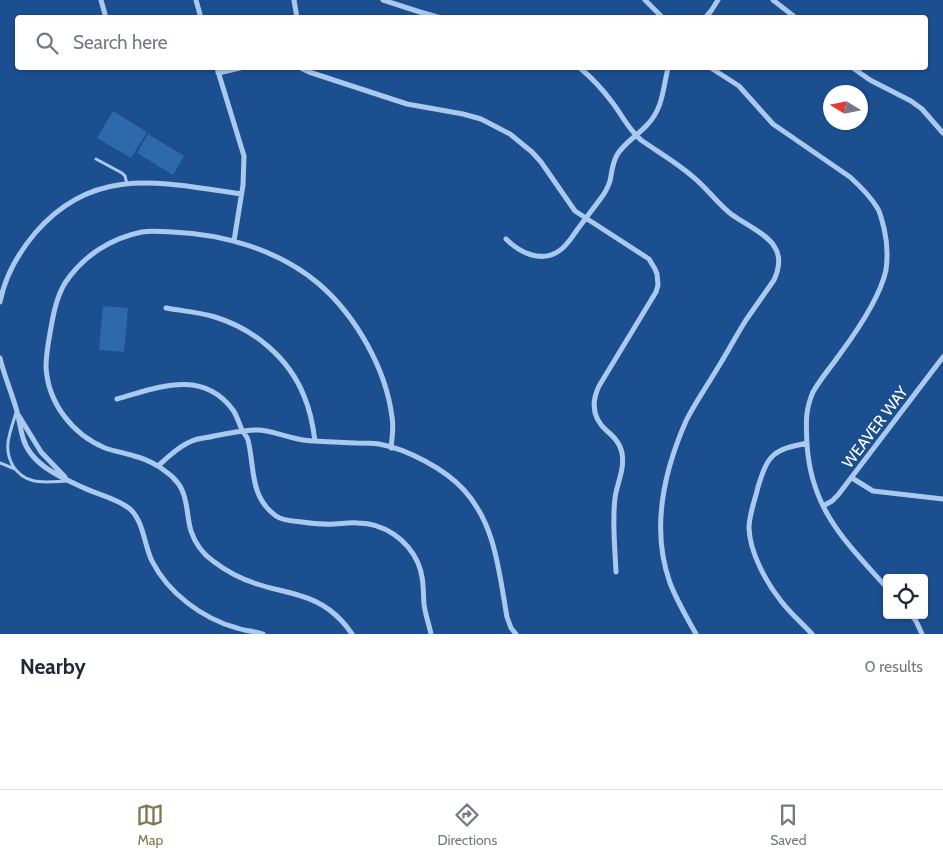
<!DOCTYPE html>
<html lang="en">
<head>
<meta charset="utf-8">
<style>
  :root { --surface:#fff; --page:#f6f6f7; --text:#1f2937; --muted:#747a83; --line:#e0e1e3; --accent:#84754c }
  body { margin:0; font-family:Cabin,sans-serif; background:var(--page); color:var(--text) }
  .controls { position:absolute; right:15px; bottom:15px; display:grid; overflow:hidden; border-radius:5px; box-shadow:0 1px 4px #0004 }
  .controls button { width:45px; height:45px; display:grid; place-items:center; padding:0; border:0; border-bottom:1px solid var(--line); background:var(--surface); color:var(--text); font:25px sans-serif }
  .compass { position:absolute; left:823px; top:85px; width:45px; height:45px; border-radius:50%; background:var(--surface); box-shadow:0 1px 4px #0004; rotate:280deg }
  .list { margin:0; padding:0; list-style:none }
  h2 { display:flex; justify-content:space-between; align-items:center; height:65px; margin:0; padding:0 20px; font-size:21px }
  h2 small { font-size:16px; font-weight:400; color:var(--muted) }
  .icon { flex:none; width:28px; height:28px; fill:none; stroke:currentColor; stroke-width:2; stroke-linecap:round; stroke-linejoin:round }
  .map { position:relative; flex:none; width:943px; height:634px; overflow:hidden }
  .search { position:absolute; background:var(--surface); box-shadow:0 1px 4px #0004; left:15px; right:15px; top:15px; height:55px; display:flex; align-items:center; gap:12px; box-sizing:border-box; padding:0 18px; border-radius:5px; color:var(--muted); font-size:19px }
  .sheet { height:155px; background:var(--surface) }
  nav { display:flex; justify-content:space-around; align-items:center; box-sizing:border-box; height:70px; border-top:1px solid var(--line); background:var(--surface); font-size:14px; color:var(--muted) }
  nav a { display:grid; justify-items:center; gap:2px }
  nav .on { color:var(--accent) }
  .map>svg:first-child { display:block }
  .green { fill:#2e69ad }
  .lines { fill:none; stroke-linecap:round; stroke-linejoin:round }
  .service { stroke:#a9c9ee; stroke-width:3 }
  .minor { stroke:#a9c9ee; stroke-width:5 }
  .labels { text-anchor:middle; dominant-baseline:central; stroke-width:4; stroke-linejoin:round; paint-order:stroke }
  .street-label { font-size:16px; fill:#fff; stroke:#1b4f8f }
</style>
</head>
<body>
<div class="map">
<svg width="943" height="634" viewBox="0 0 943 634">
  <rect width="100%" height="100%" fill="#1b4f8f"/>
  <!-- green -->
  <path class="green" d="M 113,111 L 147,132 L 131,158 L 97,138 Z
    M 148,134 L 184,156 L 173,175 L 137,153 Z
    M 103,306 L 128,308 L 124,352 L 99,350 Z"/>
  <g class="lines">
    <!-- service -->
    <path class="service" d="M 96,159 L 122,173 L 125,176 L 127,184
      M 16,413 C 13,423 9,433 8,443 C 7,452 9,459 13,466 C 26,486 45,482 66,481
      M 0,463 L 15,469"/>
    <!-- minor -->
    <path class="minor" d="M 101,0 L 106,18
      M 196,0 L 201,18
      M 294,0 L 297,18
      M 383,0 L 420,12 L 441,18
      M 645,0 L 663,18
      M 773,0 L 796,18
      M 705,18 L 711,11 L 718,0
      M 217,68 L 244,156 L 243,185 L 234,241
      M 301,68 L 309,72 L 407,104 L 463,114 L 481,119 L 510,134 L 532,152 L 541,162 L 575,211 L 649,259 L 655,269 L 657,274 L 658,285 L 656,292 L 599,386 C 591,403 592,418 607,431 C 614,437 620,443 622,453 C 625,469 617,483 615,498 C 612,523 615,548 616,572
      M 580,68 C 592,78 603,90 612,102 C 622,115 629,130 641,140 C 658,152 676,162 692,176 C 706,187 717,203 731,214 C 743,223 767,234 774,246 C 781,256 779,269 774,280 C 765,293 755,307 746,320 C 736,336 727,353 717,369 C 707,386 695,403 686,421 C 664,471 651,530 670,583 C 677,601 687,618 696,634
      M 711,68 L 739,86 L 773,124 L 850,177 C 860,186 871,197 878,209 C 881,215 882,221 884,228 C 887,241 888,256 886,270 C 880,298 857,331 840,354 C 831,367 821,378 813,392 C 805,410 806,424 807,444 C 811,510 846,542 887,588
      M 853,68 L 870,80 L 911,101 L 922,109 L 943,133
      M 218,73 L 240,68
      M 506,239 C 520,253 541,263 559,251 C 567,246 572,237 577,230 C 585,219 593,209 601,198 C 605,193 608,187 610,181 C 612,172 612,164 617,155 C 624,143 638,135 647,125 C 663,109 663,88 668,68
      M 0,302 C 5,276 19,252 36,232 C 95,164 163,183 241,194
      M 166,308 C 182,311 199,312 215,317 C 254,329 289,358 304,396 C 310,410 313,425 315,441
      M 0,358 C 4,375 11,391 16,408 C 19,418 20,428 23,438 C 30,464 60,477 82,487 C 98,495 117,498 130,509 C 144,522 144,545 152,561 C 168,593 203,619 237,628 C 245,631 254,631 263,634
      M 117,399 C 157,388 202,368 233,410 C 237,416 239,423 242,430 C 244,434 247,436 248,440 C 255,468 249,496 276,516 C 283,521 293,521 302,522 C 309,523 317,524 324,524 C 336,525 347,522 358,523 C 384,523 408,540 418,563 C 424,577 423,590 424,604 C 425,614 429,624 431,634
      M 19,416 L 41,452 L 65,477
      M 807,443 C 773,450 768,454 758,487 C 755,500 749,515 749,528 C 750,553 766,582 781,601 C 790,613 802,623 812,634
      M 391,448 C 392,438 394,427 392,417 C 386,369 356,316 319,284 C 279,250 224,234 172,232 C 162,232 152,230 142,232 C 111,238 83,256 65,283 C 56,298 53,316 50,333 C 48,344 46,355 46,367 C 48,403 72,434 105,448 C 114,451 124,453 134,456 C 143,458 151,462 158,466 C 168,457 179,446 192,441 C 198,438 207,438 214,436 C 228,434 244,429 259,430 C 274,431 288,438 303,440 C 321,442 338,442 356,443 C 363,443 371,443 379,444 C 407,449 445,469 464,490 C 496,525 499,573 507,617 L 511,628 L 516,634
      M 158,466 C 168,473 177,479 182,490 C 188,503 187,518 191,531 C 195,543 203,554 213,561 C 226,571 241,579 257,584 C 271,589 287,591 301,596 C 322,602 340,616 352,634
      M 852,478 L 873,491 L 943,499
      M 823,506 L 832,501 L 838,495 L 943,357
      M 911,615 L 916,621 L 922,634"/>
  </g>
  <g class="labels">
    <!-- street labels -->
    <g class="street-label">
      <text transform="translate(875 427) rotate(-53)">WEAVER WAY</text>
    </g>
  </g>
</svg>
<div class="controls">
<button><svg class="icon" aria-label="locate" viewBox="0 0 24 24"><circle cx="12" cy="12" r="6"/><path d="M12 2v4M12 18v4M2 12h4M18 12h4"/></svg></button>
</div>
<svg class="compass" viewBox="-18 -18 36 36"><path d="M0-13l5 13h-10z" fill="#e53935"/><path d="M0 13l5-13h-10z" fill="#747a83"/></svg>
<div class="search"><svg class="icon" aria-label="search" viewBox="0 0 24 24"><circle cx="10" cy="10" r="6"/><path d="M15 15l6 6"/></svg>Search here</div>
</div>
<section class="sheet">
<h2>Nearby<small>0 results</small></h2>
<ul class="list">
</ul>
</section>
<nav>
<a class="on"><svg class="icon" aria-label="map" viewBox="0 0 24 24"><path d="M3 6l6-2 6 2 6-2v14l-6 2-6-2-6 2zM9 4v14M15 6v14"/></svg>Map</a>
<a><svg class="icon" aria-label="directions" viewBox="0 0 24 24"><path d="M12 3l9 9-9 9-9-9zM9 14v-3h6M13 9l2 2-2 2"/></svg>Directions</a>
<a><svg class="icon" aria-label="saved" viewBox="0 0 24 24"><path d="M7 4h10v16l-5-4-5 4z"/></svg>Saved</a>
</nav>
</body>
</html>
